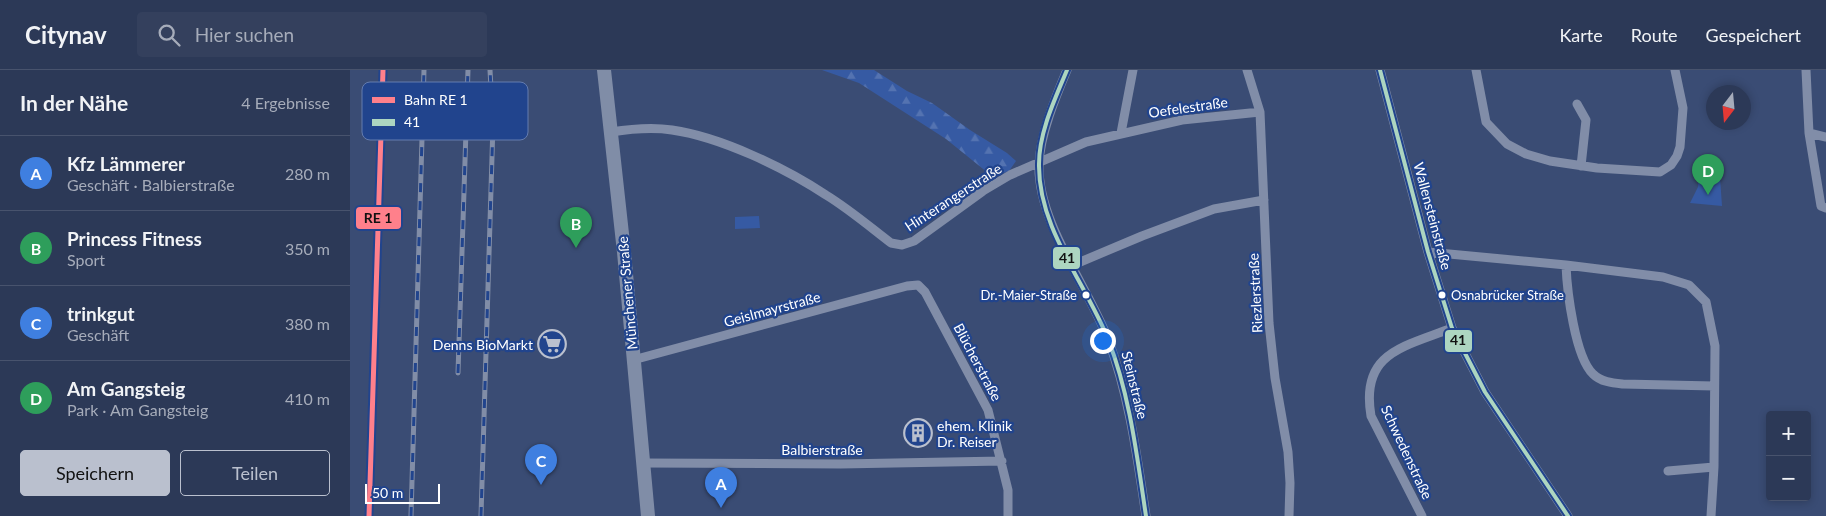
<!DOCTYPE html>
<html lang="de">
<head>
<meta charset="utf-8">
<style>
  :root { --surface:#2c3957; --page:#34405d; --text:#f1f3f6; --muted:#a6acba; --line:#48536d; --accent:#bac0ce }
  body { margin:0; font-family:Lato,sans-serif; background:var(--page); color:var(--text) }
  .controls { position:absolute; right:15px; bottom:15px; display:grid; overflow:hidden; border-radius:5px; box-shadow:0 2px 8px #0003 }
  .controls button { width:45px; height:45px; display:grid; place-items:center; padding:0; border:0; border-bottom:1px solid var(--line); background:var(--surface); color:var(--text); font:25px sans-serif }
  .compass { position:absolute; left:1356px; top:15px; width:45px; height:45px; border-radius:50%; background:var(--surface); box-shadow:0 2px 8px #0003; rotate:196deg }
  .scale { position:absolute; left:15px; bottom:12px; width:75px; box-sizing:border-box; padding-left:5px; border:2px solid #fff; border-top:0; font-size:14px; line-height:18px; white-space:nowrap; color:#fff; -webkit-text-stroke:4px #21448d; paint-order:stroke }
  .you { position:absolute; left:752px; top:270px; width:18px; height:18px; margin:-12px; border:4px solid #fff; border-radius:50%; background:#1a73e8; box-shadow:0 0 0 8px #1a73e833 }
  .badge { display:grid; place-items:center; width:32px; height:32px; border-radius:50%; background:var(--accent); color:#fff; font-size:16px; font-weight:700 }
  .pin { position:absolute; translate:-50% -41px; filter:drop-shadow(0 1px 2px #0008) }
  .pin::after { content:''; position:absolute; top:26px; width:18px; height:15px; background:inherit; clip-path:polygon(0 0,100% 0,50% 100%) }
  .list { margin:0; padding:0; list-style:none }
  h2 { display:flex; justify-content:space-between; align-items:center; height:65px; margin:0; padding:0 20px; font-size:21px }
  h2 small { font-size:16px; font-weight:400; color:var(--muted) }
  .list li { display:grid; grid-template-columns:32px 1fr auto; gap:15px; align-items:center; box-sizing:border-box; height:75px; padding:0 20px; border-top:1px solid var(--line) }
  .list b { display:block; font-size:19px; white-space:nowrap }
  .list p { margin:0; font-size:16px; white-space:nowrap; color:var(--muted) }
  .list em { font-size:16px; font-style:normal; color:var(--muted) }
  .actions { display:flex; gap:10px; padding:15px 20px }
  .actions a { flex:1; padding:11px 0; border:1px solid var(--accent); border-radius:5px; text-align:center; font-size:18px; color:var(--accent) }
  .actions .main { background:var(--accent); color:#111 }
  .icon { flex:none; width:28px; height:28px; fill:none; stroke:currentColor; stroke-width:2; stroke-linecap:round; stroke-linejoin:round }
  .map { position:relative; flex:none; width:1476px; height:446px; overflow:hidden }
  header { display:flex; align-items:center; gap:30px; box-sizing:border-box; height:70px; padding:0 25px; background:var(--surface); border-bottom:1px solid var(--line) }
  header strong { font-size:24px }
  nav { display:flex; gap:28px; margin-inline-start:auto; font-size:18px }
  .search { width:350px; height:45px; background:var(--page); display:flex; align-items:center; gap:12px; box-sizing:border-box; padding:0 18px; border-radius:5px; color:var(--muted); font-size:19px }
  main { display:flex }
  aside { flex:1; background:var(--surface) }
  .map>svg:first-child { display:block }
  .forest { fill:url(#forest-firs) }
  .park { fill:#365aa3 }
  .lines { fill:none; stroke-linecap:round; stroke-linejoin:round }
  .minor { stroke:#818da8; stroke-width:9 }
  .primary { stroke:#808da7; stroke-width:14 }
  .rail-casing { stroke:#818da7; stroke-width:5 }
  .rail { stroke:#21448d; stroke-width:3; stroke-dasharray:9; stroke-linecap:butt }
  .bus-1-casing { stroke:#21448d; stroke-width:8 }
  .bus-1 { stroke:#add5c0; stroke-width:4 }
  .rail-1-casing { stroke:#21448d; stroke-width:9 }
  .rail-1 { stroke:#ff808b; stroke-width:5 }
  .bus-dot { fill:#fff; stroke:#21448d; stroke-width:2 }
  .labels { text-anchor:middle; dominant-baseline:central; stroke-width:4.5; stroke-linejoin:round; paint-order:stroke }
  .bus-label { font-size:13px; fill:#fff; stroke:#21448d; text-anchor:end }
  .street-label { font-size:14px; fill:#fff; stroke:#21448d }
  .poi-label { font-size:14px; fill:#fff; stroke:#21448d; text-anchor:end }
  .key { fill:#21448d; stroke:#647caf; stroke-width:1 }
  .key-label { font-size:14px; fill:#fff }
  .line-badge { stroke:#21448d; stroke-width:2 }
  .pale-badge-label { font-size:14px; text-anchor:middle; font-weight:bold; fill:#111 }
</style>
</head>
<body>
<header>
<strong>Citynav</strong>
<div class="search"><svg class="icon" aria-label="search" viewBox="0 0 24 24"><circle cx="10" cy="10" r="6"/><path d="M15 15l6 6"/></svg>Hier suchen</div>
<nav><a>Karte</a><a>Route</a><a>Gespeichert</a></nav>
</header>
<main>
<aside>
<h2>In der Nähe<small>4 Ergebnisse</small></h2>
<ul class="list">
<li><span class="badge" style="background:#3f7fe0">A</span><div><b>Kfz Lämmerer</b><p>Geschäft · Balbierstraße</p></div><em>280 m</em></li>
<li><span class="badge" style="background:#2e9e5b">B</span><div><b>Princess Fitness</b><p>Sport</p></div><em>350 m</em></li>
<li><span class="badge" style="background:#3f7fe0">C</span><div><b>trinkgut</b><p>Geschäft</p></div><em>380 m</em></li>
<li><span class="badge" style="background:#2e9e5b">D</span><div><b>Am Gangsteig</b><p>Park · Am Gangsteig</p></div><em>410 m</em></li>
</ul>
<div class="actions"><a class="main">Speichern</a><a>Teilen</a></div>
</aside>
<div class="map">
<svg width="1476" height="446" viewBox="0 0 1476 446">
  <defs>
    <pattern id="forest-firs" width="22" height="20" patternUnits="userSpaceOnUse" patternTransform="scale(1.25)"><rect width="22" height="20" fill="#365aa3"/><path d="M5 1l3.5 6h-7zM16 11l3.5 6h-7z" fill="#5473b1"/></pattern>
  </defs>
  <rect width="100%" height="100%" fill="#3a4c74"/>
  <!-- forest -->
  <path class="forest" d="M 472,0 L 524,0 L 557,21 L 582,33 L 620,60 L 657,83 L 666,91 L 659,101 L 643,107 L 596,69 L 509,13 Z"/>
  <!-- park -->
  <path class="park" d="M 1349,105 L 1370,107 L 1372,136 L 1340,133 L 1348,117 Z
    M 409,146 L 410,158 L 385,159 L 385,147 Z"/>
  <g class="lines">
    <!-- minor -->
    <path class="minor" d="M 717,0 C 706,26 690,65 689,94 C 687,151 737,215 758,269 C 779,325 787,386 796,446
      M 897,0 L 910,42 L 919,253 L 925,308 L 938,382 L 940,413 L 939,446
      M 1030,0 L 1078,182 L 1102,258 L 1135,322 L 1218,446
      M 1126,0 L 1136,52 L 1157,74 L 1176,84 L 1200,91 L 1247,98 L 1310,102 L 1321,95 L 1327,86 L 1330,77 L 1333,38 L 1325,0
      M 1456,0 L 1459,63 L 1471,136 L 1476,138
      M 1227,34 L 1236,50 L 1231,96
      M 261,62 C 280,59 303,57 322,60 C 371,67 435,98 476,125 C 499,139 520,157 541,173 L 552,175 L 564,171 L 633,121 L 660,105 L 736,72 L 832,50 L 910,42
      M 771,63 L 783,0
      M 1459,63 L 1476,67
      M 1078,182 L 1216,195 L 1313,207 L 1339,215 L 1356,232 L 1365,276 L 1364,397 L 1361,446
      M 723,195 L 792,166 L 864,139 L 914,130
      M 1216,195 C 1217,221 1225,287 1243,304 C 1251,312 1263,313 1273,314 L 1364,316
      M 283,290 L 557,216 L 568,215 L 575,222 L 638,340 L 658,420 L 658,446
      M 293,393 L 491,394 L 652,391
      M 1318,401 L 1364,397
      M 1072,446 L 1021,346 C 1010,282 1054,277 1102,258"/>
    <!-- primary -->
    <path class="primary" d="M 254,0 L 274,182 L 298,446"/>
    <defs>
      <path id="rail" d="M 108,303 L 118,0
        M 61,446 L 74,0
        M 131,446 L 143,54 L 140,0"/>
    </defs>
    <!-- rail casing -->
    <use href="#rail" class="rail-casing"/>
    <!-- rail -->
    <use href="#rail" class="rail"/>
    <defs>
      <path id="bus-1" d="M 717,0 C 705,29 689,62 689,94 C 688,158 735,212 758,269 C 780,325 787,387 796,446
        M 1030,0 L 1078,182 L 1102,258 L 1135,322 L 1218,446"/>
    </defs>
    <!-- bus-1 casing -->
    <use href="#bus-1" class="bus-1-casing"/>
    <!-- bus-1 -->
    <use href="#bus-1" class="bus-1"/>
    <defs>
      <path id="rail-1" d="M 19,446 L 33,0"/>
    </defs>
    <!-- rail-1 casing -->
    <use href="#rail-1" class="rail-1-casing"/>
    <!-- rail-1 -->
    <use href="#rail-1" class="rail-1"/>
  </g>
  <!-- icons -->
  <defs>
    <symbol id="supermarket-ring" viewBox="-11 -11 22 22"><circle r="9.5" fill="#21448d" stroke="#bac0ce" stroke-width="1.5"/><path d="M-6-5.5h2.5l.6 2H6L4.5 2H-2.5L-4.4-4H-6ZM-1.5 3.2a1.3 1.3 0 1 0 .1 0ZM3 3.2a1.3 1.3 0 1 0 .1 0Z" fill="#bac0ce"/></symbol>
    <symbol id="building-ring" viewBox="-11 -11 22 22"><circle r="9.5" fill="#21448d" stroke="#bac0ce" stroke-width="1.5"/><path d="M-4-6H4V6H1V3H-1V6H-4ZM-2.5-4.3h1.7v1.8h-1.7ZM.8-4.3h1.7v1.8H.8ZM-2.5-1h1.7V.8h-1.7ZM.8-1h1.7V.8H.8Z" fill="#bac0ce"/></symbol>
  </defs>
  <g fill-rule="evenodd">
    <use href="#supermarket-ring" x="186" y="258" width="32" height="32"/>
    <use href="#building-ring" x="552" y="347" width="32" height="32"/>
  </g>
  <!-- markers -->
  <g class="bus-dot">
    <circle cx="736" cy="225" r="4.5"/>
    <circle cx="1092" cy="225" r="4.5"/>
  </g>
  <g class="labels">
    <!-- bus labels -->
    <g class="bus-label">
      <text x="727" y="225">Dr.-Maier-Straße</text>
      <text x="1101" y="225" text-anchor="start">Osnabrücker Straße</text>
    </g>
    <!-- street labels -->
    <g class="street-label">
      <text transform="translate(838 37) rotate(-8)">Oefelestraße</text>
      <text transform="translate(603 127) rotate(-33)">Hinterangerstraße</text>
      <text transform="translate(1083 146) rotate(75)">Wallensteinstraße</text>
      <text transform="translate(277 223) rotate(-95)">Münchener Straße</text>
      <text transform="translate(905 223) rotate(-93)">Riezlerstraße</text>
      <text transform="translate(422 239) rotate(-15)">Geislmayrstraße</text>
      <text transform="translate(628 292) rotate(62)">Blücherstraße</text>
      <text transform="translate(785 315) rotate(76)">Steinstraße</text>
      <text x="472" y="379">Balbierstraße</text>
      <text transform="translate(1057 382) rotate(65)">Schwedenstraße</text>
    </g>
    <!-- poi labels -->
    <g class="poi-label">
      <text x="183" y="274">Denns BioMarkt</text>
      <text x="587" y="355" text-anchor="start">ehem. Klinik<tspan x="587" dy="16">Dr. Reiser</tspan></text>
    </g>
  </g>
  <!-- legend -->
  <rect x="12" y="12" width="166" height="58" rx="8" class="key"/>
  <rect x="22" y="27" width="23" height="6" fill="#ff808b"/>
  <rect x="22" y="49" width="23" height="7" fill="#add5c0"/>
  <g class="key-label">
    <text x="54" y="35">Bahn RE 1</text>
    <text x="54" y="57">41</text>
  </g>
  <g class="line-badge">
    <rect x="5" y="136" width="47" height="24" rx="5" fill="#ff808b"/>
    <rect x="702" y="176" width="29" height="24" rx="5" fill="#add5c0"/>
    <rect x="1094" y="259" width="29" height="24" rx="5" fill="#add5c0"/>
  </g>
  <g class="pale-badge-label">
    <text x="28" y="153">RE 1</text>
    <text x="717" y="193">41</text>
    <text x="1108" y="275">41</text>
  </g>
</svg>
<div class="controls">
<button>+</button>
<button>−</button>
</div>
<svg class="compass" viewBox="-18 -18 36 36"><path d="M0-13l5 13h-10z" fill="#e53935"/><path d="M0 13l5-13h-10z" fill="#a6acba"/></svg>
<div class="scale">50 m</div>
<div class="you"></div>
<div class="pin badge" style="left:371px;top:438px;background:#3f7fe0">A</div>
<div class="pin badge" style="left:226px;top:178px;background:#2e9e5b">B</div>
<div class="pin badge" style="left:191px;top:415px;background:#3f7fe0">C</div>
<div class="pin badge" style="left:1358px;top:125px;background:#2e9e5b">D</div>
</div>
</main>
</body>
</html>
